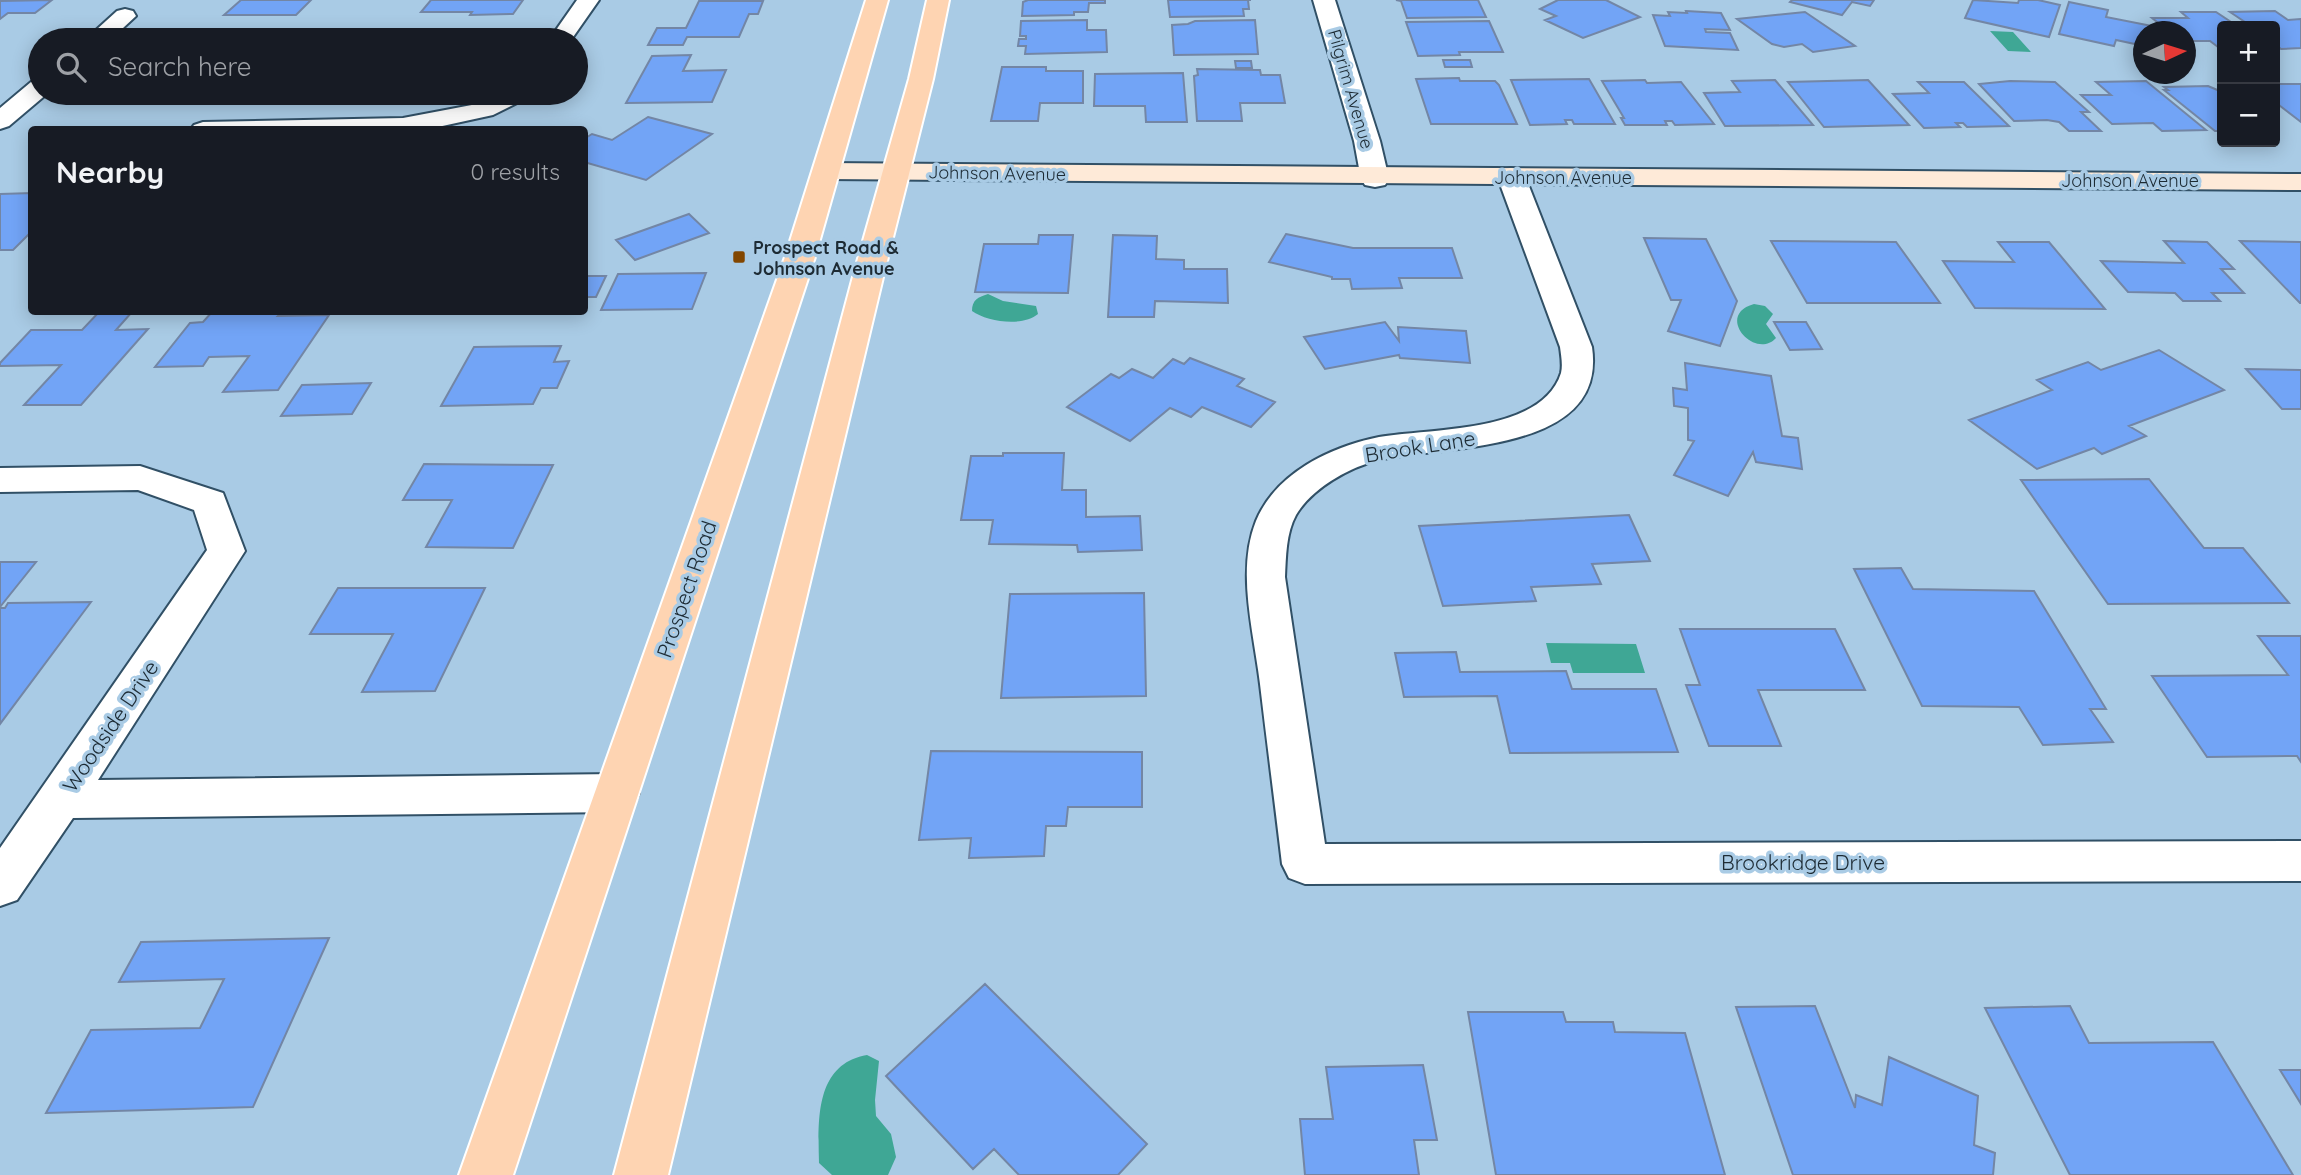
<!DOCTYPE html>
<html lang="en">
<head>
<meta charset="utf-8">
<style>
  :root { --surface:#171b24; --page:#20242c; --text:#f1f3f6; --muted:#9ea1a6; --line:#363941 }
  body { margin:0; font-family:Quicksand,sans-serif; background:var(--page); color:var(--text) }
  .controls { position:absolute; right:21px; top:21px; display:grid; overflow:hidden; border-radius:7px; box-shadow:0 4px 18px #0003 }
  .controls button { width:63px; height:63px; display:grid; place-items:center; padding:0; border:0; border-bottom:2px solid var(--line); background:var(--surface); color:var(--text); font:35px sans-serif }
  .compass { position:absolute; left:2133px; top:21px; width:63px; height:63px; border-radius:50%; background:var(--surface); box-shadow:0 4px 18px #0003; rotate:86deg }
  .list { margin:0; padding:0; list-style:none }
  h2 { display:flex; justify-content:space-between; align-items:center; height:91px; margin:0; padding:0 28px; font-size:30px }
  h2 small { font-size:23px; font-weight:400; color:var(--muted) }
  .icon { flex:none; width:38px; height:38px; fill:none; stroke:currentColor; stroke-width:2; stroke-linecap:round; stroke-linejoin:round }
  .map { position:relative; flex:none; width:2301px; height:1175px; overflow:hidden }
  .search { position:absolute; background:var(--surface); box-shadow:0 4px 18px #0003; left:28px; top:28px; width:560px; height:77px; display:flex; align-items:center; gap:18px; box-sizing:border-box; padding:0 24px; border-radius:38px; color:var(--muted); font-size:26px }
  .panel { position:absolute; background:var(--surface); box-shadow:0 4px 18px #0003; left:28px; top:126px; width:560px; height:189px; border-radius:7px }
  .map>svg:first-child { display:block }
  .water { fill:#3fa795 }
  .building { fill:#72a4f6; stroke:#7386a5; stroke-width:2 }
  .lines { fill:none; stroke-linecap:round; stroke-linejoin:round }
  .street-casing { stroke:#315066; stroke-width:4 }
  .secondary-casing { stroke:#315066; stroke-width:4 }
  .primary-casing { stroke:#fff; stroke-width:4 }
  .street { fill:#fff; fill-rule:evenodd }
  .secondary { fill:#feead8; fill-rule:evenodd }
  .primary { fill:#fed4b2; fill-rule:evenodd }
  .poi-dot { fill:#824600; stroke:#a9cbe5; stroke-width:2.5 }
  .labels { text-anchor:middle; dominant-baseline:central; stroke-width:7; stroke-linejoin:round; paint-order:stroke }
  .far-street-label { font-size:18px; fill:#1d2b34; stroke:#a9cbe5 }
  .far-poi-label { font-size:18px; font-weight:bold; fill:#1d2b34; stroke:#a9cbe5; text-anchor:start }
  .street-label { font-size:21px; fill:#1d2b34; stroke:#a9cbe5 }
</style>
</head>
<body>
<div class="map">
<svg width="2301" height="1175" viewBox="0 0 2301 1175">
  <rect width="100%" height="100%" fill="#a9cbe5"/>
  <!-- water -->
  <path class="water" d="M 1990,31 L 2013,32 L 2031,52 L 2008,51 Z
    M 988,294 L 1003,301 L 1036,306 L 1038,314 C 1023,327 987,322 972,311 C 972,300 978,297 988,294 Z
    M 1754,304 L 1765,306 L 1773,314 L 1766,324 L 1776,338 C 1755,361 1714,315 1754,304 Z
    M 1546,643 L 1636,644 L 1645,673 L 1573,673 L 1570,663 L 1551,663 Z
    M 867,1055 L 879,1061 L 875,1100 L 876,1116 L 891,1134 L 896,1157 L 888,1175 L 832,1175 L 819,1163 C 818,1120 815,1064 867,1055 Z"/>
  <!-- building -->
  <path class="building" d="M 52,0 L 35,13 L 8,13 L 0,19 L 0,1 Z
    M 241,0 L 311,0 L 296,15 L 224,15 Z
    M 431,0 L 523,0 L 513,14 L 470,15 L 472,12 L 421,12 Z
    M 1028,0 L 1105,0 L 1105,3 L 1089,3 L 1088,12 L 1074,12 L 1074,15 L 1022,16 L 1023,2 Z
    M 1168,0 L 1251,0 L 1248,0 L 1249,9 L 1243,9 L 1244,16 L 1170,17 Z
    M 1396,0 L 1478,0 L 1486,17 L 1407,18 L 1401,1 Z
    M 1558,0 L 1606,0 L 1640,17 L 1583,38 L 1545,20 L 1556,16 L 1540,9 Z
    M 1792,0 L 1874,0 L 1870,6 L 1852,2 L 1842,15 L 1790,2 Z
    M 1973,0 L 2018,3 L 2019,0 L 2038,0 L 2060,5 L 2049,37 L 1965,18 Z
    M 699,1 L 763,1 L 758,14 L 749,14 L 739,37 L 687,37 L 683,45 L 648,45 L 657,28 L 686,28 Z
    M 2069,2 L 2108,10 L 2106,17 L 2152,26 L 2150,32 L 2144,32 L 2144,46 L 2116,40 L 2114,46 L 2059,34 Z
    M 1686,11 L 1721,13 L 1730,30 L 1705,29 L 1706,32 L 1730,33 L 1738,50 L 1665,46 L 1653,15 L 1670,16 L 1668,12 L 1687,13 Z
    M 2275,11 L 2288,20 L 2301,19 L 2301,48 L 2281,49 L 2275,44 L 2275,26 L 2251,26 L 2230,12 Z
    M 1805,12 L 1855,46 L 1813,52 L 1802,44 L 1784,47 L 1772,44 L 1737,19 Z
    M 2181,12 L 2216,12 L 2237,26 L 2222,26 L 2222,50 L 2210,41 L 2186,41 L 2186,32 L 2170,32 L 2152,18 L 2188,18 Z
    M 1087,20 L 1087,30 L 1106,30 L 1107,52 L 1025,54 L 1026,46 L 1018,46 L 1019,39 L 1026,39 L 1026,36 L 1020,36 L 1021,21 Z
    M 1255,20 L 1258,54 L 1174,55 L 1172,25 L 1188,24 L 1195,21 Z
    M 1489,21 L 1503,52 L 1459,52 L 1460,55 L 1418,56 L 1406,22 Z
    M 178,29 L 248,29 L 235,40 L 165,40 Z
    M 511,35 L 508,40 L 418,40 L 422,36 Z
    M 691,55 L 683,71 L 726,70 L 712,102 L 626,103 L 652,56 Z
    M 1443,60 L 1470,60 L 1472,67 L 1445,67 Z
    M 1235,61 L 1251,61 L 1252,68 L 1236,68 Z
    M 1002,67 L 1046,67 L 1046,71 L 1083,71 L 1083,103 L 1040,103 L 1038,121 L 991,121 Z
    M 1197,69 L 1260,70 L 1261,75 L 1280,75 L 1285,103 L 1240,103 L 1242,121 L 1197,121 L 1194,76 L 1198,75 Z
    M 1183,73 L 1187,122 L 1146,122 L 1145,106 L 1094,106 L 1095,74 Z
    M 1459,78 L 1460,81 L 1495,81 L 1499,85 L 1517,124 L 1431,124 L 1416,79 Z
    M 1589,79 L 1615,124 L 1574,124 L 1572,120 L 1565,120 L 1567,124 L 1530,125 L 1511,80 Z
    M 1645,80 L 1647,83 L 1681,82 L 1714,124 L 1675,125 L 1672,121 L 1665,121 L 1667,125 L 1625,125 L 1621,118 L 1624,118 L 1602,81 Z
    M 1775,80 L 1813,125 L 1725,126 L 1704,93 L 1740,92 L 1732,81 Z
    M 1868,80 L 1909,125 L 1824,127 L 1788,82 Z
    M 2010,81 L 2055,82 L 2089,112 L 2081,112 L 2101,131 L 2069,131 L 2059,122 L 2047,120 L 2014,121 L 1979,84 Z
    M 2146,81 L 2206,130 L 2162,131 L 2153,123 L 2112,124 L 2081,95 L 2111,95 L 2096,82 Z
    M 1918,82 L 1964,82 L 2009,126 L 1967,127 L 1963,123 L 1956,123 L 1960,127 L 1924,128 L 1893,94 L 1929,93 Z
    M 2279,84 L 2301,84 L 2301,122 L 2275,102 L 2275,86 Z
    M 2208,86 L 2222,92 L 2222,131 L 2215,131 L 2164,90 L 2168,90 L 2164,87 Z
    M 648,117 L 712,134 L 646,180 L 584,162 L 584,139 L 592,134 L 612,140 Z
    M 32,193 L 32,231 L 13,250 L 0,250 L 0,194 Z
    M 689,214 L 709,233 L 635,260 L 616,240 Z
    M 1286,234 L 1353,248 L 1452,248 L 1462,278 L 1399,278 L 1402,288 L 1352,289 L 1350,279 L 1332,279 L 1332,277 L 1269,262 Z
    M 1039,235 L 1073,235 L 1068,293 L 975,292 L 984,244 L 1038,244 Z
    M 1113,235 L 1157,236 L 1156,259 L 1184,260 L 1184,269 L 1227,269 L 1228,303 L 1155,301 L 1154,317 L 1108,317 Z
    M 1644,238 L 1706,239 L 1737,301 L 1720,346 L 1668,331 L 1681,300 L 1671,300 Z
    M 1771,241 L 1896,242 L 1940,303 L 1807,303 Z
    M 2164,241 L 2207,242 L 2234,269 L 2221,269 L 2244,293 L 2212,293 L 2220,301 L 2183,301 L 2175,293 L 2128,292 L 2101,261 L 2184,263 Z
    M 2240,241 L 2301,242 L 2301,303 L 2300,303 Z
    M 1998,242 L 2049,242 L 2105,309 L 1975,308 L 1943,261 L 2014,262 Z
    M 706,273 L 692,309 L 601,310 L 618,274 Z
    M 584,276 L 606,276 L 596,297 L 584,297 Z
    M 99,312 L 132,312 L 116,330 L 148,329 L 81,405 L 24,405 L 61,365 L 0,366 L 0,363 L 31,330 L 82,330 Z
    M 212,312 L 282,312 L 278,316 L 329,315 L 278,390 L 223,392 L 249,356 L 209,357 L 203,366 L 155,367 L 190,323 L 203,322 Z
    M 1385,322 L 1399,341 L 1398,327 L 1466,331 L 1470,363 L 1400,358 L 1399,355 L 1325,369 L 1304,337 Z
    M 1774,322 L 1806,322 L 1822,349 L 1790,350 Z
    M 561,346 L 554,362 L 569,361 L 557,388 L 541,388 L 533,404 L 441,406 L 474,347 Z
    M 2159,350 L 2224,390 L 2129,426 L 2146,436 L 2102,454 L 2094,448 L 2037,469 L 1969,420 L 2052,390 L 2037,380 L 2088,362 L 2101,370 Z
    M 1190,358 L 1244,379 L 1237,386 L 1275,402 L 1251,427 L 1202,407 L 1191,417 L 1170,408 L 1130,441 L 1067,407 L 1111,374 L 1119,378 L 1132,369 L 1153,378 L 1173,359 L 1184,364 Z
    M 1685,363 L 1771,376 L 1782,436 L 1798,438 L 1802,469 L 1756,462 L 1753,452 L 1728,496 L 1674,475 L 1694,441 L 1688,440 L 1688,408 L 1674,406 L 1673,388 L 1687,390 Z
    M 2246,369 L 2301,370 L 2301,409 L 2282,409 Z
    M 371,383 L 352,414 L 281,416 L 302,385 Z
    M 1003,453 L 1064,453 L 1062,490 L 1086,490 L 1086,517 L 1140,516 L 1142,550 L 1078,552 L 1077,545 L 989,544 L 993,520 L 961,520 L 971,456 L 1003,456 Z
    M 424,464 L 553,465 L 513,548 L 426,547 L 452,500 L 403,500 Z
    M 2149,479 L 2204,548 L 2243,548 L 2289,603 L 2108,604 L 2021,480 Z
    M 1629,515 L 1650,561 L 1592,564 L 1601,584 L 1531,587 L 1536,601 L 1443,606 L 1419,526 Z
    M 0,562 L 36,562 L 0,607 Z
    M 1901,568 L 1913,589 L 2034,591 L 2106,709 L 2090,709 L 2113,742 L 2043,745 L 2019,707 L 1922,706 L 1854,569 Z
    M 338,588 L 485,588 L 435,691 L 362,692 L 393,634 L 310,634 Z
    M 1144,593 L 1146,696 L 1001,698 L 1010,594 Z
    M 91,602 L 0,724 L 0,608 L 5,608 L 8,603 Z
    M 1680,629 L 1835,629 L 1865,690 L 1758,690 L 1781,746 L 1709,746 L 1686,685 L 1700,685 Z
    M 2258,636 L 2301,636 L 2301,762 L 2297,756 L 2207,757 L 2152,676 L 2288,675 Z
    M 1456,652 L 1460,672 L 1566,671 L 1572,689 L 1656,689 L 1678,752 L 1510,753 L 1497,696 L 1404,697 L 1395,653 Z
    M 931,751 L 1142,752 L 1142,807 L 1068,807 L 1066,826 L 1046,826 L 1044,856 L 969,858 L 971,838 L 919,840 Z
    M 329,938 L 253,1107 L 46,1113 L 91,1030 L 200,1028 L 224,979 L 119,982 L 141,942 Z
    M 985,984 L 1147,1144 L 1118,1175 L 1019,1175 L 994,1149 L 973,1169 L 886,1076 Z
    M 1815,1006 L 1855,1108 L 1856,1095 L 1882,1105 L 1889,1057 L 1978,1096 L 1974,1145 L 1995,1153 L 1993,1175 L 1793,1175 L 1736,1007 Z
    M 2070,1006 L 2089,1043 L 2213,1042 L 2293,1175 L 2070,1175 L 1985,1008 Z
    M 1468,1012 L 1563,1012 L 1566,1022 L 1613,1022 L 1615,1032 L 1685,1033 L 1725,1175 L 1496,1175 Z
    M 1423,1065 L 1437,1140 L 1414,1140 L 1419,1175 L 1305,1175 L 1300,1119 L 1333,1119 L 1326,1067 Z
    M 2280,1070 L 2301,1070 L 2301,1104 Z"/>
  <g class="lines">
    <defs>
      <path id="street" d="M 577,0 L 599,0 L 571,40 L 549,40 Z
        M 1313,0 L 1335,0 L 1380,141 L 1389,179 L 1385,185 L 1375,187 L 1365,185 L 1361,179 L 1354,141 Z
        M 125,9 L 133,11 L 136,16 L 110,40 L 85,40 L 117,11 Z
        M 40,80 L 40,93 L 48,93 L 9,126 L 0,129 L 0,108 L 31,82 Z
        M 499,93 L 530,93 L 527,98 L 493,115 L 424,130 L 190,130 L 194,125 L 203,122 L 403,118 L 477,104 Z
        M 1511,168 L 1521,170 L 1525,176 L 1592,347 C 1608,454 1445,445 1379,460 C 1350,467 1312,488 1296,515 C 1286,533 1286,557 1285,577 L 1325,844 L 2301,841 L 2301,881 L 1305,884 L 1289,878 L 1282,864 C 1275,804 1267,744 1260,684 C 1254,633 1236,571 1256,521 C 1276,473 1330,447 1379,437 C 1429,428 1542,434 1561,373 C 1563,365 1561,355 1560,347 L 1497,176 L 1501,170 Z
        M 140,466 L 223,493 L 245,551 L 98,780 L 617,774 L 633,780 L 639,793 L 633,806 L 617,812 L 73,818 L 17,900 L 0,906 L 0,848 L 207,550 L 194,510 L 138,490 L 0,492 L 0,468 Z"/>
      <path id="secondary" d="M 826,163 L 2301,174 L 2301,190 L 826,179 L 817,177 L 813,171 L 817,165 Z"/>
      <path id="primary" d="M 866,0 L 888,0 L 815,257 L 513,1175 L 459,1175 L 785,257 Z
        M 927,0 L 949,0 L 933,79 L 885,269 L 668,1175 L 614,1175 L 855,269 L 909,79 Z"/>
    </defs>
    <!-- street casing -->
    <use href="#street" class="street-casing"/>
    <!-- secondary casing -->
    <use href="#secondary" class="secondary-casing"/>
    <!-- primary casing -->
    <use href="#primary" class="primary-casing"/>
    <!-- street -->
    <use href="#street" class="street"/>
    <!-- secondary -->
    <use href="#secondary" class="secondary"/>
    <!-- primary -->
    <use href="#primary" class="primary"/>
  </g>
  <!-- markers -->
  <rect class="poi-dot" x="732" y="250" width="14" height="14" rx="3.5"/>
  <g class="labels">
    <!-- far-street labels -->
    <g class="far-street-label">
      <text transform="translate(1351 89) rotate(74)">Pilgrim Avenue</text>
      <text transform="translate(997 173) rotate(1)">Johnson Avenue</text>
      <text x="1563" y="177">Johnson Avenue</text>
      <text x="2130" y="180">Johnson Avenue</text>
    </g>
    <!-- far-poi labels -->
    <g class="far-poi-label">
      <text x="753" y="247">Prospect Road &amp;<tspan x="753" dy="21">Johnson Avenue</tspan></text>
    </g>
    <!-- street labels -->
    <g class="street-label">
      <text transform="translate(1420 446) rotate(-9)">Brook Lane</text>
      <text transform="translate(686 589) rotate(-71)">Prospect Road</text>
      <text transform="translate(110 726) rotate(-56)">Woodside Drive</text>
      <text x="1803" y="862">Brookridge Drive</text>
    </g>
  </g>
</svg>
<div class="controls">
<button>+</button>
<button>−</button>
</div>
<svg class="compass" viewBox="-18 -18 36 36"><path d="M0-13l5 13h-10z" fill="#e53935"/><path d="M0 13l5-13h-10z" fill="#9ea1a6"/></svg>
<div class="search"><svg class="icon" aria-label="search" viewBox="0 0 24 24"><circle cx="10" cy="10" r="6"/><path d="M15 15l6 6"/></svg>Search here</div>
<section class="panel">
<h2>Nearby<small>0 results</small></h2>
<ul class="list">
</ul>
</section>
</div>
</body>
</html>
